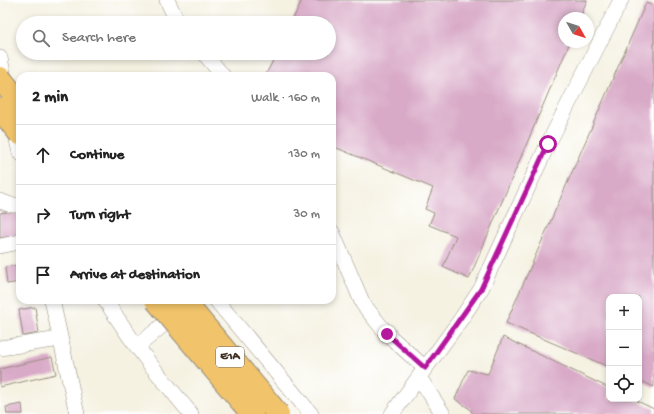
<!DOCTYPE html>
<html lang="en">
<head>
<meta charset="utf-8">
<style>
  :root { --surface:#fff; --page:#f6f6f6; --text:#222; --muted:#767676; --line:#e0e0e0 }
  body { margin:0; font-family:"Gochi Hand",sans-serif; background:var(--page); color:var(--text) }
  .controls { position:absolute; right:12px; bottom:12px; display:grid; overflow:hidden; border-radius:8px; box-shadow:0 2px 6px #0003 }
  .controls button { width:36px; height:36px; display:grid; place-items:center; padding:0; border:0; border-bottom:1px solid var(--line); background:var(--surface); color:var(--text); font:20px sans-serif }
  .compass { position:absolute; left:558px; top:12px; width:36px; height:36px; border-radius:50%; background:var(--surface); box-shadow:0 2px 6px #0003; rotate:129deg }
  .stop { position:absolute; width:12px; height:12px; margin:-9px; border:3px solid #b5179e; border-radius:50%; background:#fff }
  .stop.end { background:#b5179e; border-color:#fff; box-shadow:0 1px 4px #0008 }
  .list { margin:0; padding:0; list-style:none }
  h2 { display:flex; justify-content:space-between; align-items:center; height:52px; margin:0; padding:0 16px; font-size:17px }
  h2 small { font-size:13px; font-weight:400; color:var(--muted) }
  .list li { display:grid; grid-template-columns:26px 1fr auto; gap:12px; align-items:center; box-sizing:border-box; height:60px; padding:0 16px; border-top:1px solid var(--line) }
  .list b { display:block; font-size:15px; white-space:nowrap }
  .list em { font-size:13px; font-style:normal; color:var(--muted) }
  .icon { flex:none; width:22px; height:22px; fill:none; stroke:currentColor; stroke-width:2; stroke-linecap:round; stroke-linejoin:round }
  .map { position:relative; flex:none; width:654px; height:414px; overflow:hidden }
  .search { position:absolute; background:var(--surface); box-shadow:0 2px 6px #0003; left:16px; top:16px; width:320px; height:44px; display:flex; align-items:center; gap:10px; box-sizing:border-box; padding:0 14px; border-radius:22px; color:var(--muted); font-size:15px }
  .panel { position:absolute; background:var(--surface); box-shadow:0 2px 6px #0003; left:16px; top:72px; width:320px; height:232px; border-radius:12px }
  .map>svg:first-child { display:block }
  .building { fill:#d9aac8 }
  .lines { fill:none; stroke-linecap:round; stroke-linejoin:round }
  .minor-casing { stroke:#988e80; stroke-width:16 }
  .minor { stroke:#fff; stroke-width:15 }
  .highway-bridge-casing { stroke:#988e80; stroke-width:24; stroke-linecap:butt }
  .highway-bridge { stroke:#f1c36a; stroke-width:22 }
  .route { stroke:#b5179e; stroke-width:5 }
  .labels { text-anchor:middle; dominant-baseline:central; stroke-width:3; stroke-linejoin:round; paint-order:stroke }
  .shield { fill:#fff; stroke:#766a62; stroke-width:1 }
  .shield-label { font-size:12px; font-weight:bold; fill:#3b2a1e }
</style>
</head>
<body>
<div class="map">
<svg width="654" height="414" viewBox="0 0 654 414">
  <rect width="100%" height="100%" fill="#fff"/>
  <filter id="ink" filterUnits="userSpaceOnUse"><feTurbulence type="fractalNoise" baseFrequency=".025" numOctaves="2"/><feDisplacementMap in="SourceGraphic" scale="8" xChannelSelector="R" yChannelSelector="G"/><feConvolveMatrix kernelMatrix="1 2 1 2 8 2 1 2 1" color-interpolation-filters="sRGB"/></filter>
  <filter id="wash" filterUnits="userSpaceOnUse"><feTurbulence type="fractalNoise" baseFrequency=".012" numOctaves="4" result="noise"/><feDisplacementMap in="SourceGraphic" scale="16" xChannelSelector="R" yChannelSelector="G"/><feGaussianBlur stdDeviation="0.9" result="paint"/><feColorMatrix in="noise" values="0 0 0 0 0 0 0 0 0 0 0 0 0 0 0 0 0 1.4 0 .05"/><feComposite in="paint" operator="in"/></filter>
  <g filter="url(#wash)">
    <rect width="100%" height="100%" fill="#f5f2e2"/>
    <g id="blocks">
      <!-- building -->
      <path class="building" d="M 302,0 L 587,0 L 580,18 L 564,18 L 564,42 L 570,42 L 469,279 L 443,267 L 456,236 L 429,225 L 434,213 L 425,209 L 433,188 L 332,146 L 332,76 L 265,76 L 277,53 L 329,53 L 329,23 L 291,23 Z
        M 646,3 L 654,6 L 654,387 L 639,380 L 639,297 L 609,297 L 609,367 L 506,323 Z
        M 20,210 L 20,235 L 0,238 L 0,213 Z
        M 20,265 L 20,282 L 7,284 L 5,267 Z
        M 35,307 L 39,333 L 23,336 L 19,310 Z
        M 503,337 L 609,388 L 609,399 L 633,399 L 654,409 L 654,414 L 473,414 L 470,409 L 455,399 L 468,370 L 488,374 Z
        M 52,357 L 56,374 L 0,387 L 0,369 Z
        M 22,404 L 23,414 L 7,414 L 6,407 Z"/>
    </g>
  </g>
  <g filter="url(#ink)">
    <use href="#blocks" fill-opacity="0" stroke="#988e80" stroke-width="1"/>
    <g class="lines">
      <defs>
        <path id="minor" d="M 167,0 L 178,23
          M 204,53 L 223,76
          M 0,58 L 6,87
          M 14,126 L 20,153
          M 0,201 L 11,205 L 20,205
          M 332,232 L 363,304 L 387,334 L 425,368
          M 0,246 L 20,242
          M 52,300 L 77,414
          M 105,300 L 130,337 L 150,364 L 191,414
          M 216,300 L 311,414
          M 137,347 L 178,312
          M 0,348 L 60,339
          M 419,377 L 443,414
          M 392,414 L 461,319 L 481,289 L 548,144 L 621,0"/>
      </defs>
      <!-- minor casing -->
      <use href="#minor" class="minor-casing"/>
      <!-- minor -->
      <use href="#minor" class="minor"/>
      <defs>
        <path id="highway-bridge" d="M 0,78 L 20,103
          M 0,109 L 20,134
          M 156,300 L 252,414
          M 183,300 L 278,414"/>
      </defs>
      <!-- highway-bridge casing -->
      <use href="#highway-bridge" class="highway-bridge-casing"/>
      <!-- highway-bridge -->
      <use href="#highway-bridge" class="highway-bridge"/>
    </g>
  </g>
  <g class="lines" filter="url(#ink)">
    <!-- route -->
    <path class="route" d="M 387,334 L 425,368 L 481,289 L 548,144"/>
  </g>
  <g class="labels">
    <!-- shield labels -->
    <rect class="shield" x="216" y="347" width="28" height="20" rx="3"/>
    <g class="shield-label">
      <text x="230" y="357">E1A</text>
    </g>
  </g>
</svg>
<div class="controls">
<button>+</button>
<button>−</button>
<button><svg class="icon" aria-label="locate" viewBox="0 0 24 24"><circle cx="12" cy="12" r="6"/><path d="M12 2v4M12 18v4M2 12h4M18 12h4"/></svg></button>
</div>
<svg class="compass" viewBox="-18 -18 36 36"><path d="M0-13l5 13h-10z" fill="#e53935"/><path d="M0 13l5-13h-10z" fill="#767676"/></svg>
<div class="stop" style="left:548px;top:144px"></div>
<div class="stop end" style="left:387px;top:334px"></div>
<div class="search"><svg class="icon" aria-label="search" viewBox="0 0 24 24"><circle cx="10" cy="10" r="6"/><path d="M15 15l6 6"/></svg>Search here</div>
<section class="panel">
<h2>2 min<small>Walk · 160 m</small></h2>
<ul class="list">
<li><svg class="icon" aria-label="ahead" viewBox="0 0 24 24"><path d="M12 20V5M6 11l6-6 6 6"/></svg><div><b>Continue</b></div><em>130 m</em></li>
<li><svg class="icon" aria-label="right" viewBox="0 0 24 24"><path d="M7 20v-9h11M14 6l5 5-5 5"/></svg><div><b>Turn right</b></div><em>30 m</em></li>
<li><svg class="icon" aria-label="arrive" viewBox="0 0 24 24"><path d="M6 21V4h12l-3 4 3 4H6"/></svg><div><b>Arrive at destination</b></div></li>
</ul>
</section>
</div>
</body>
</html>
